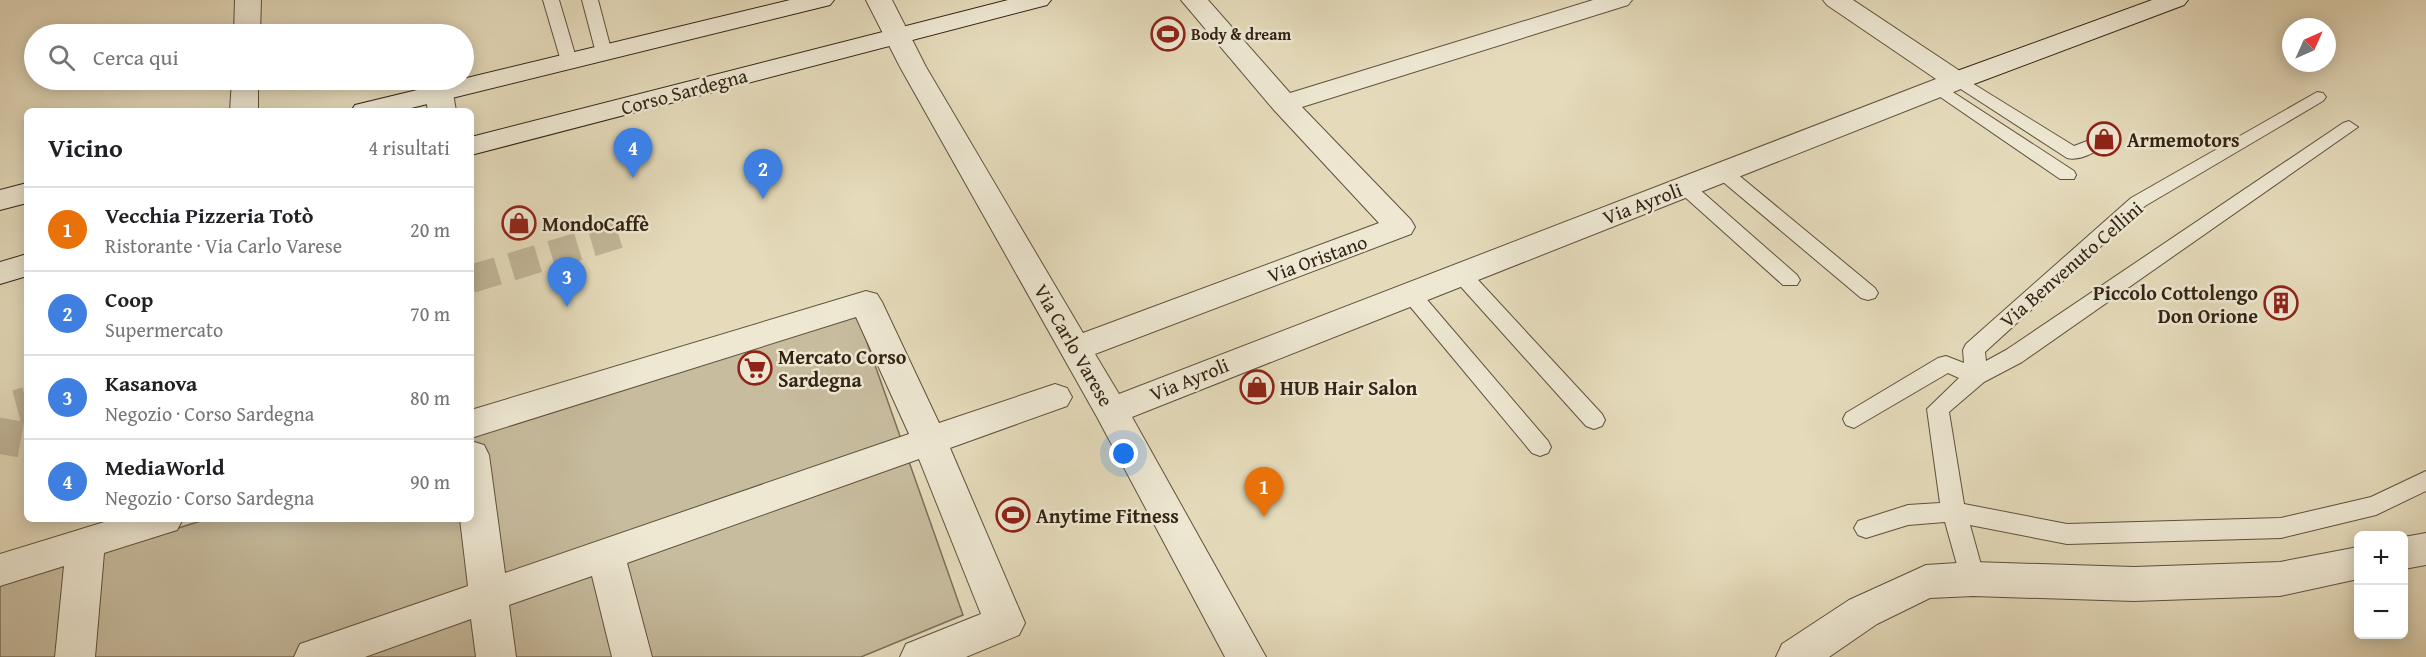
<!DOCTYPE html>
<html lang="it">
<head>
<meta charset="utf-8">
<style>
  :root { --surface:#fff; --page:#f6f6f6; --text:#202124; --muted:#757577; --line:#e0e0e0; --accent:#7c3aed }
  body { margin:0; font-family:"Gentium Book Plus",serif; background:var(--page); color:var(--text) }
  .controls { position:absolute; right:18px; bottom:18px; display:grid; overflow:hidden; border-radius:9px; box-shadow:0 3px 15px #0003 }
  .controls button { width:54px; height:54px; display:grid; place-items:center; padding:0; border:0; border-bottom:2px solid var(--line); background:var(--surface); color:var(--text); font:30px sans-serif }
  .compass { position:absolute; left:2282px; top:18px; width:54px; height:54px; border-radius:50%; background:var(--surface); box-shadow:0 3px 15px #0003; rotate:45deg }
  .you { position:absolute; left:1124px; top:454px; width:21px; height:21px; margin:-15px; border:4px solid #fff; border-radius:50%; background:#1a73e8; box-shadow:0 0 0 9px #1a73e833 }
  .badge { display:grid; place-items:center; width:39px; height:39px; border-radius:50%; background:var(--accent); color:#fff; font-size:20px; font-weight:700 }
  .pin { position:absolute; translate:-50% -50px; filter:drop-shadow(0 2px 3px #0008) }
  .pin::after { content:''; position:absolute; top:32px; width:21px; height:18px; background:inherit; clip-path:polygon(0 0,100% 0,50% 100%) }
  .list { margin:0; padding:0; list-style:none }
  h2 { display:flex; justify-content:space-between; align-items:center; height:78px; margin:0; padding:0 24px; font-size:26px }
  h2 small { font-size:20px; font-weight:400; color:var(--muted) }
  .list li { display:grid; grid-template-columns:39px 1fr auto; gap:18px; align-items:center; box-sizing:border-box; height:84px; padding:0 24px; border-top:2px solid var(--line) }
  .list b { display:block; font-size:22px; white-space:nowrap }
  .list p { margin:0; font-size:20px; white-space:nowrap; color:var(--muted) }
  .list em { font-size:20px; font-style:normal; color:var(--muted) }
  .icon { flex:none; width:33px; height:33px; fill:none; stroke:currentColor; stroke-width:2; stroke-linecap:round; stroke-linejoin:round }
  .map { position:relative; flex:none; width:2426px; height:657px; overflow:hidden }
  .search { position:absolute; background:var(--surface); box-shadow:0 3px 15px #0003; left:24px; top:24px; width:450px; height:66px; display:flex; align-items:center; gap:15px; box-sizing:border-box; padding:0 21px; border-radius:33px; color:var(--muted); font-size:22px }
  .panel { position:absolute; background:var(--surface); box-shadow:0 3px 15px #0003; left:24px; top:108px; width:450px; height:414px; border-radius:9px }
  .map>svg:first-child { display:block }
  .green { fill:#c7bc9e; stroke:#7c7058; stroke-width:1.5 }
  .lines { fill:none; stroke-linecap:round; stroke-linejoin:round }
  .street-tunnel-far1 { stroke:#c1b699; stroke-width:28; stroke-dasharray:28 14; stroke-linecap:butt }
  .street-tunnel { stroke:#c1b699; stroke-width:36; stroke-dasharray:36 18; stroke-linecap:butt }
  .lane-casing { stroke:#5f513d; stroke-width:2 }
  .street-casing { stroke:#5f513d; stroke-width:2 }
  .secondary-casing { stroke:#322313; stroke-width:2 }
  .lane { fill:#eee8d3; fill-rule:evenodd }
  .street { fill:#eee8d3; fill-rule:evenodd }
  .secondary { fill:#eee8d3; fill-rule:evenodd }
  .labels { text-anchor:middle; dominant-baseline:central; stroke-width:5; stroke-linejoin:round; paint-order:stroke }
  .far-poi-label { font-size:16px; font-weight:bold; fill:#322313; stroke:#eee8d3; text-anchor:start }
  .street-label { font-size:20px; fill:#322313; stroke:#eee8d3 }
  .poi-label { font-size:20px; font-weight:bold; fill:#322313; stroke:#eee8d3; text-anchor:start }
</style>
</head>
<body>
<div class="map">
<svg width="2426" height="657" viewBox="0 0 2426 657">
  <rect width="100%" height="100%" fill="#e5dbbb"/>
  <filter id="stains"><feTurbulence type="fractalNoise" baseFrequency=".00333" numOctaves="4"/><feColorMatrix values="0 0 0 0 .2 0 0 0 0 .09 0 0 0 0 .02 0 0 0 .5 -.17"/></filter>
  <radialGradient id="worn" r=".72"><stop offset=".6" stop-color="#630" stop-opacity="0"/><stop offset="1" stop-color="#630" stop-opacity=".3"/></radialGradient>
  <!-- green -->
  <path class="green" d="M 857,314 L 963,615 L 861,657 L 0,657 L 0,584 L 207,519 L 471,519 L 471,436 Z"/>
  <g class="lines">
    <!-- street-tunnel-far1 -->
    <path class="street-tunnel-far1" d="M 471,279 L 623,233"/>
    <!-- street-tunnel -->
    <path class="street-tunnel" d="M 0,454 L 8,410 L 27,405"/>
    <defs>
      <path id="lane" d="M 543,0 L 559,0 L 577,61 L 575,65 L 569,66 L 561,61 Z
        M 582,0 L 598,0 L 612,53 L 610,57 L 604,58 L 596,53 Z
        M 1959,75 L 2074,146 L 2095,138 L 2104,144 C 2097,153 2078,161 2067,158 L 1953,84 L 1950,80 L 1953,76 Z
        M 1939,83 L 2074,171 L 2076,175 L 2074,179 L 2060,179 L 1933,92 L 1930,88 L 1933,84 Z
        M 2317,92 L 2323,93 L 2326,97 L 2323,101 L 2145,206 L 1985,352 L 1986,361 L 2006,350 L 2343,123 L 2349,121 L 2358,127 L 2022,362 L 1984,382 L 1949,412 L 1964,504 L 2067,524 L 2281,518 L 2371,497 L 2426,471 L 2426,491 L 2376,515 L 2281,538 L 2067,544 L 1970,525 L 1985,579 L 1982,586 L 1973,590 L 1964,586 L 1961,579 L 1945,522 L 1908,525 L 1866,538 L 1858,535 L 1854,528 L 1858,521 L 1908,505 L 1940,503 L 1927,409 L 1959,378 L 1948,373 L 1854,428 L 1846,425 L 1843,419 L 1846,413 L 1938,358 L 1946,356 L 1964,363 L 1963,350 L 1966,344 L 2131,198 Z
        M 1723,166 L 1730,168 L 1875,288 L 1878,293 L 1875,298 L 1868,300 L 1861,298 L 1716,176 L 1714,172 Z
        M 1684,180 L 1691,182 L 1797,275 L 1800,280 L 1797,285 L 1783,285 L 1677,190 L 1675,186 L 1677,182 Z
        M 1460,266 L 1467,268 L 1602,414 L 1605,420 L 1602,426 L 1594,429 L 1586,426 L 1453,278 L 1450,273 L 1453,268 Z
        M 1410,286 L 1417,288 L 1548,441 L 1551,447 L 1548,453 L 1540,456 L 1532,453 L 1403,298 L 1400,293 L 1403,288 Z"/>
      <path id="street" d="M 235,0 L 261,0 L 260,34 L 234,34 Z
        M 866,0 L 892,0 L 926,67 L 1083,333 L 1379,223 L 1274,110 L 1181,0 L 1208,0 L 1290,93 L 1593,0 L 1632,0 L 1628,5 L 1302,107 L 1411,220 L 1415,227 L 1411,234 L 1095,354 L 1119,394 L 1936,79 L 1827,5 L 1823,0 L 1853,0 L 1966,75 L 1970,81 L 1966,87 L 1132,417 L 1266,657 L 1225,657 L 1097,417 L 900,67 Z
        M 232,80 L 258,80 L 258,111 L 230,111 Z
        M 439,85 L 449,87 L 453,93 L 456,111 L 428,111 L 425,93 L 429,87 Z
        M 866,291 L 877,294 L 882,302 L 939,423 L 1055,384 L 1067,388 L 1072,397 L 1067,406 L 950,448 L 1025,623 L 1019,635 L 966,657 L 900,657 L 906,644 L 981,614 L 919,459 L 627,563 L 652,657 L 612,657 L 592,576 L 509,605 L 516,657 L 476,657 L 471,619 L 365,657 L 294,657 L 300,644 L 468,586 L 460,519 L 471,519 L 471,441 L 484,445 L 489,455 L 505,573 L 909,434 L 856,317 L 471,438 L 471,410 Z
        M 114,519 L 183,519 L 177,530 L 104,553 L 95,657 L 55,657 L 64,566 L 0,586 L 0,554 Z
        M 2426,533 L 2426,565 L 2404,569 L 2404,537 Z
        M 2358,547 L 2358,579 L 2280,596 L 2134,601 L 1973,596 L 1930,598 L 1877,624 L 1829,657 L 1776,657 L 1782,644 L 1849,600 L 1926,565 L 1973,562 L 2134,567 L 2280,562 Z"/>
      <path id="secondary" d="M 790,0 L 834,0 L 830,5 L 399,111 L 351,111 L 355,105 Z
        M 1008,0 L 1051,0 L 1047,5 L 471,155 L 471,137 Z
        M 2152,0 L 2188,0 L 2184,5 L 1966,87 L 1956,89 L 1946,87 L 1942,81 L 1946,75 Z
        M 27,183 L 27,203 L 0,210 L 0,190 Z
        M 27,254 L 27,276 L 0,284 L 0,262 Z"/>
    </defs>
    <!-- lane casing -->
    <use href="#lane" class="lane-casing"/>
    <!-- street casing -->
    <use href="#street" class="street-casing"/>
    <!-- secondary casing -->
    <use href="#secondary" class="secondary-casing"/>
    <!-- lane -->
    <use href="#lane" class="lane"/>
    <!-- street -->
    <use href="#street" class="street"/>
    <!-- secondary -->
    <use href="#secondary" class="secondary"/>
  </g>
  <!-- icons -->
  <defs>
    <symbol id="stadium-ring" viewBox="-11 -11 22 22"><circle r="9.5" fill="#eee8d3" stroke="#8f2418" stroke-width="1.5"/><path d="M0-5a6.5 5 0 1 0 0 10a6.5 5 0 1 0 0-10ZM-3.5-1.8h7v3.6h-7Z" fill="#8f2418"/></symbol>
    <symbol id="shop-ring" viewBox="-11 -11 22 22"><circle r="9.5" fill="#eee8d3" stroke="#8f2418" stroke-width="1.5"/><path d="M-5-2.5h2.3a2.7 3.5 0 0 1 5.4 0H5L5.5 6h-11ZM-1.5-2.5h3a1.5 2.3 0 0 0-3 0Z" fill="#8f2418"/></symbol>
    <symbol id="building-ring" viewBox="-11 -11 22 22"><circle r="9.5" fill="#eee8d3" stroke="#8f2418" stroke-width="1.5"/><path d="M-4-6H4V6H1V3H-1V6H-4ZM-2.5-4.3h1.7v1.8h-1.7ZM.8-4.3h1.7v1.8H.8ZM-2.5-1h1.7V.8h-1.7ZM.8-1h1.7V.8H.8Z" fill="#8f2418"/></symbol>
    <symbol id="supermarket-ring" viewBox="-11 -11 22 22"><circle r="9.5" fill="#eee8d3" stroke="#8f2418" stroke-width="1.5"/><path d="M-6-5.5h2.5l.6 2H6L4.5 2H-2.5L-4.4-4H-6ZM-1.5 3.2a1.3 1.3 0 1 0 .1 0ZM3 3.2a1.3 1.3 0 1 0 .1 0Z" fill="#8f2418"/></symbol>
  </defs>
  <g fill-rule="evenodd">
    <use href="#stadium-ring" x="1149" y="15" width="38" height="38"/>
    <use href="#shop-ring" x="2085" y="120" width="38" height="38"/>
    <use href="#shop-ring" x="500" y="204" width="38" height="38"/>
    <use href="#building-ring" x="2262" y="284" width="38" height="38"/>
    <use href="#supermarket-ring" x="736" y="349" width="38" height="38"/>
    <use href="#shop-ring" x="1238" y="368" width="38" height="38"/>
    <use href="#stadium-ring" x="994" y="496" width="38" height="38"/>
  </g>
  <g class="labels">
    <!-- far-poi labels -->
    <g class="far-poi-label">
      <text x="1191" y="34">Body &amp; dream</text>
    </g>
    <!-- street labels -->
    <g class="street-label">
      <text transform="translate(684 91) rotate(-15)">Corso Sardegna</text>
      <text transform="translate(1642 203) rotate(-21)">Via Ayroli</text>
      <text transform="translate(1317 258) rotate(-20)">Via Oristano</text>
      <text transform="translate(2071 264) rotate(-41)">Via Benvenuto Cellini</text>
      <text transform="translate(1074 345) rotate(60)">Via Carlo Varese</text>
      <text transform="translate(1189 379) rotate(-22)">Via Ayroli</text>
    </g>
    <!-- poi labels -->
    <g class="poi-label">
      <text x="2127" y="139">Armemotors</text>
      <text x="542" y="223">MondoCaffè</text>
      <text x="2258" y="292" text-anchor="end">Piccolo Cottolengo<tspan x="2258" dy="23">Don Orione</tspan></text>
      <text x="778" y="356">Mercato Corso<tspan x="778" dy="23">Sardegna</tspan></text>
      <text x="1280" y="387">HUB Hair Salon</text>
      <text x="1036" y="515">Anytime Fitness</text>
    </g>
  </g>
  <rect width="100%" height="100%" filter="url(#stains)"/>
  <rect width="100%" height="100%" fill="url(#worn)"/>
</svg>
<div class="controls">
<button>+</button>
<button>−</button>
</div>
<svg class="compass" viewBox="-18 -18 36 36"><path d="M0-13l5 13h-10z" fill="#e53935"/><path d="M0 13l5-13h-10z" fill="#757577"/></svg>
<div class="you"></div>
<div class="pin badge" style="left:1264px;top:517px;background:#e8710a">1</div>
<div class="pin badge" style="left:763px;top:199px;background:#3f7fe0">2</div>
<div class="pin badge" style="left:567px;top:307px;background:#3f7fe0">3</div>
<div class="pin badge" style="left:633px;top:178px;background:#3f7fe0">4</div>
<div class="search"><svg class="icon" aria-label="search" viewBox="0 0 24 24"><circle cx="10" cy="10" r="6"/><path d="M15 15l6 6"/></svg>Cerca qui</div>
<section class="panel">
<h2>Vicino<small>4 risultati</small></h2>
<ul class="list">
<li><span class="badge" style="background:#e8710a">1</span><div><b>Vecchia Pizzeria Totò</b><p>Ristorante · Via Carlo Varese</p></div><em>20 m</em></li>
<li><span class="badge" style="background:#3f7fe0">2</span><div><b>Coop</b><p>Supermercato</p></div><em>70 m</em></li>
<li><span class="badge" style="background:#3f7fe0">3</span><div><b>Kasanova</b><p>Negozio · Corso Sardegna</p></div><em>80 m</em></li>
<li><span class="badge" style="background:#3f7fe0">4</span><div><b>MediaWorld</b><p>Negozio · Corso Sardegna</p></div><em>90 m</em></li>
</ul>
</section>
</div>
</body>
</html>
